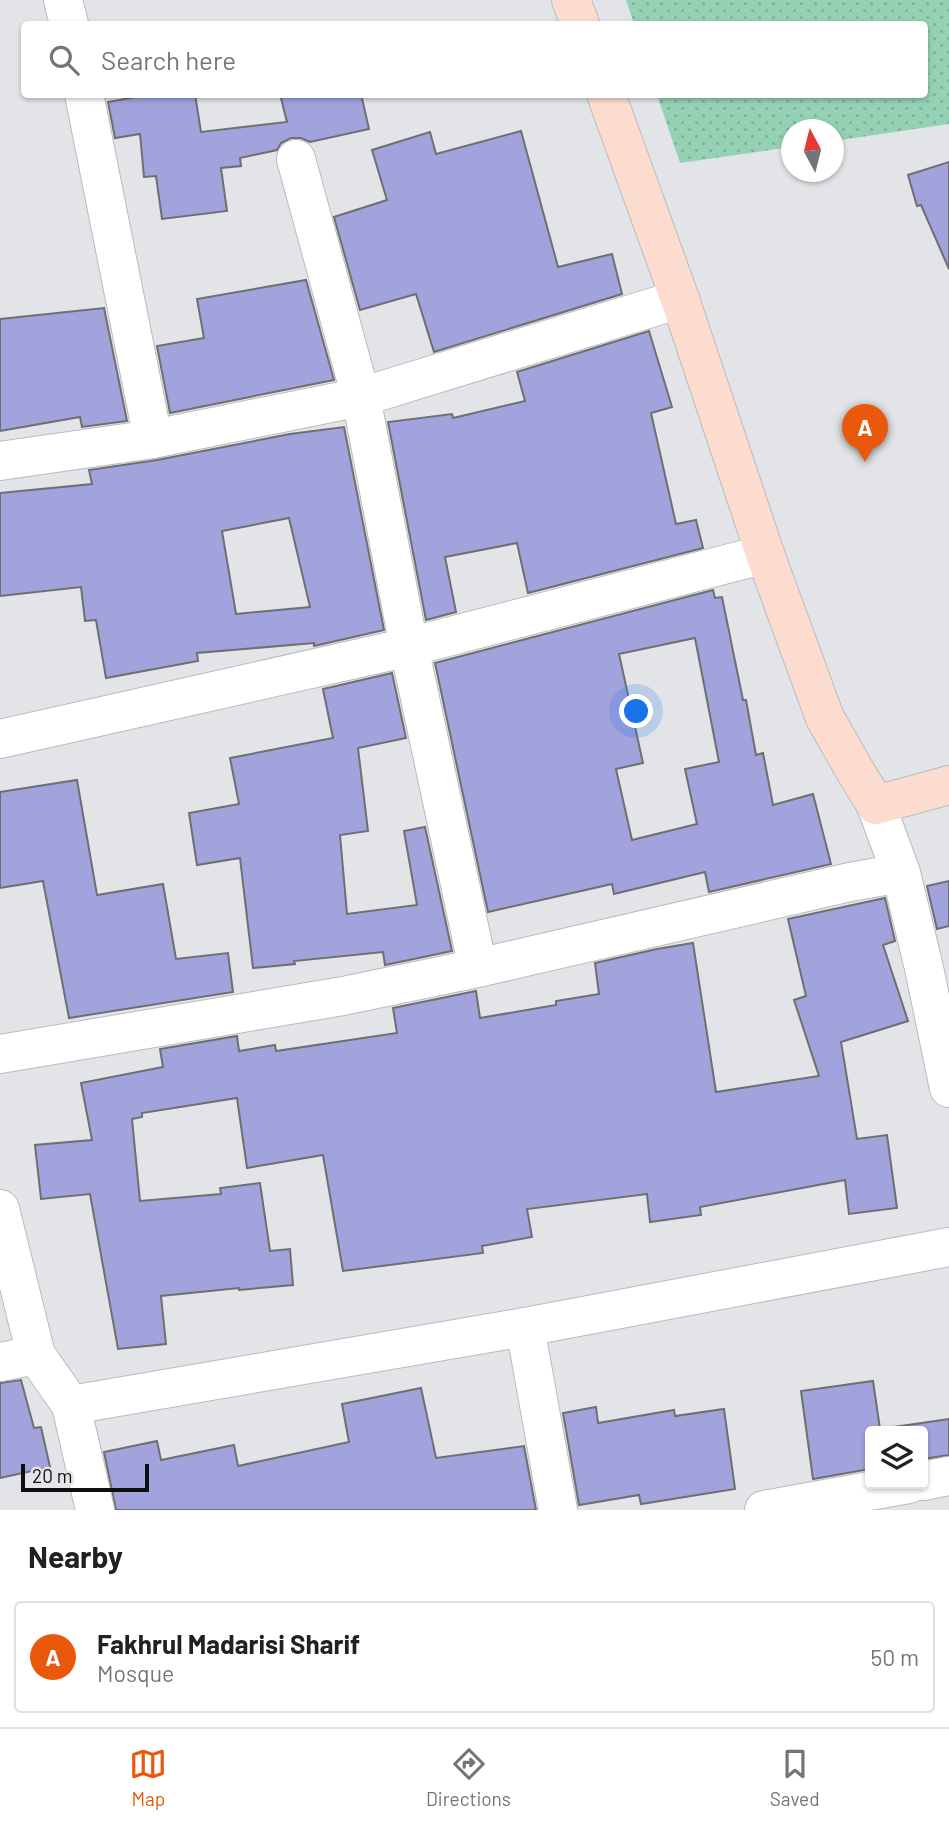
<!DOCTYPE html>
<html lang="en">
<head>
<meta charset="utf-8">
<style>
  :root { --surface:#fff; --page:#f2f2f2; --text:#202124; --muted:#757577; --line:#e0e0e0; --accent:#ea580c }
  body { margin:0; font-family:Barlow,sans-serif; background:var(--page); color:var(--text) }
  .controls { position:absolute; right:21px; bottom:21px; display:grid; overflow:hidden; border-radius:7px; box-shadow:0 2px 5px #0004 }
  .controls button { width:63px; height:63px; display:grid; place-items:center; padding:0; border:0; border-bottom:2px solid var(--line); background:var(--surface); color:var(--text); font:35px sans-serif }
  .compass { position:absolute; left:781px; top:119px; width:63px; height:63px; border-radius:50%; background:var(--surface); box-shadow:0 2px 5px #0004; rotate:353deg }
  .scale { position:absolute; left:21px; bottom:18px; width:128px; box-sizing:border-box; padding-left:7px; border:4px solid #0f0f10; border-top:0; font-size:19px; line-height:24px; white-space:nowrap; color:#0f0f10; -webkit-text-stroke:5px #e3e4e7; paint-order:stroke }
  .you { position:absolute; left:637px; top:712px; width:24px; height:24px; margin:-18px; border:5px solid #fff; border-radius:50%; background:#1a73e8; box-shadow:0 0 0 10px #1a73e833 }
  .badge { display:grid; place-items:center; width:46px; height:46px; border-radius:50%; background:var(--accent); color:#fff; font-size:23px; font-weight:700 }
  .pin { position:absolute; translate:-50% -58px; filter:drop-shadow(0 2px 4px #0008) }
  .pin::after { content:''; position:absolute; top:37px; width:24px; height:21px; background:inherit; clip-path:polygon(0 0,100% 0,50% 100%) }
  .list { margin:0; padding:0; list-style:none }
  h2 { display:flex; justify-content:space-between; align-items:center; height:91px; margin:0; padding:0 28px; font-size:30px }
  h2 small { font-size:23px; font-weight:400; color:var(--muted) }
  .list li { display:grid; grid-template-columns:46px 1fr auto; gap:21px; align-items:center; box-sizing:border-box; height:112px; margin:0 14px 14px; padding:0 14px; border:2px solid var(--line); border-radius:7px }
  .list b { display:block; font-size:26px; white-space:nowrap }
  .list p { margin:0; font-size:23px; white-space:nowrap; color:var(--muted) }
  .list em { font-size:23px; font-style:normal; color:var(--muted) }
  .icon { flex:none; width:38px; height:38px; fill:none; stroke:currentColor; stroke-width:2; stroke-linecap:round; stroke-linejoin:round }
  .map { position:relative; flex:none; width:949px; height:1510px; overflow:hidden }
  .search { position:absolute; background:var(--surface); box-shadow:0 2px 5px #0004; left:21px; right:21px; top:21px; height:77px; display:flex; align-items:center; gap:18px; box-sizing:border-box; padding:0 24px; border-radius:7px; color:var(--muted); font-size:26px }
  .sheet { height:217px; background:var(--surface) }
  nav { display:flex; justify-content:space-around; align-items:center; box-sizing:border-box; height:98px; border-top:2px solid var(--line); background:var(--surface); font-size:19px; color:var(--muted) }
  nav a { display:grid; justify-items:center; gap:4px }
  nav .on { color:var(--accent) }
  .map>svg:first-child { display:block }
  .park { fill:url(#park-dots) }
  .building { fill:#a2a2dd; stroke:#6f6f72; stroke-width:2; fill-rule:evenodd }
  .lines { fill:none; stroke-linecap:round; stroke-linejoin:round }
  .minor-casing { stroke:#babbbe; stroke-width:40 }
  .tertiary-casing { stroke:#babbbe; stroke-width:40 }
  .secondary-casing { stroke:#babbbe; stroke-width:40 }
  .minor { stroke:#fff; stroke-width:38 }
  .tertiary { stroke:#fff; stroke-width:38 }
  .secondary { stroke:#fbdccf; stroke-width:38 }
</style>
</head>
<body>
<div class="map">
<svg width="949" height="1510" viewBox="0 0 949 1510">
  <defs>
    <pattern id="park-dots" width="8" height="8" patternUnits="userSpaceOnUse" patternTransform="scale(1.75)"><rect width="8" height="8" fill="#95d1b5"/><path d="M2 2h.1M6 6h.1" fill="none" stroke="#7fb29b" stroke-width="1.8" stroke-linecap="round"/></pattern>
  </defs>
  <rect width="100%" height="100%" fill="#e3e4e7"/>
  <!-- park -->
  <path class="park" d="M 626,0 L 949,0 L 949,124 L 834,141 L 834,130 L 792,130 L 791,147 L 680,163 L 657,95 L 925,94 L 925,24 L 634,24 Z"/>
  <!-- building -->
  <path class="building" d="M 153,94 L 195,94 L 201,132 L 287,122 L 280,94 L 361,94 L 369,129 L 310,142 L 301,138 L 291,138 L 281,143 L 277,150 L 240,158 L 241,166 L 221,168 L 227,211 L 162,219 L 156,176 L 144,177 L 140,134 L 115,138 L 108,102 Z
    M 521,131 L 558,267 L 612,254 L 622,294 L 434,352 L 416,294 L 360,310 L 334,217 L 387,200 L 372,150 L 430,132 L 436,154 Z
    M 949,162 L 949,269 L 921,205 L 917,206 L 908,175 Z
    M 306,280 L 334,380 L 170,413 L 157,346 L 204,338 L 197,299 Z
    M 104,308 L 127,421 L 82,427 L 80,417 L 0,431 L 0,319 Z
    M 649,331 L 672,407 L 651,413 L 676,524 L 696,520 L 703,548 L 528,593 L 517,543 L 445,557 L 456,612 L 426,620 L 388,422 L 452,414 L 453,418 L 525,401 L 517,372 Z
    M 344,427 L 384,630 L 314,646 L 314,643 L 197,653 L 198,661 L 106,678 L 96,620 L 85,621 L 81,587 L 0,596 L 0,493 L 92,484 L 89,470 L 157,460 L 290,434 ZM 289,518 L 310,607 L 236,614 L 222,531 Z
    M 713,590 L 715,598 L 722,597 L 743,700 L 746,700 L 756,755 L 763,753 L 773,805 L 813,794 L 831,864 L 709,892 L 705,872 L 614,894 L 612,884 L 488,912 L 435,663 ZM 695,638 L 719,762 L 685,769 L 697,824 L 632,840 L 616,769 L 643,763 L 619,654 Z
    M 392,673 L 406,738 L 358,748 L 368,831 L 340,835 L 347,914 L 417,905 L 404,831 L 425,827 L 452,951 L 385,965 L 383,952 L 294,961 L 295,964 L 253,968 L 240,858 L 197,865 L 189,813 L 239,804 L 230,758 L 333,738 L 323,689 Z
    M 77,780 L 97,895 L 163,884 L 176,959 L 228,953 L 233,992 L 69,1018 L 43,881 L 0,888 L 0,792 Z
    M 949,881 L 949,926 L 937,929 L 927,886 Z
    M 885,898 L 895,941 L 883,945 L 908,1021 L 841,1042 L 857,1139 L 887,1135 L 897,1208 L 849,1214 L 845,1180 L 700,1207 L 701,1215 L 650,1222 L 647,1194 L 527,1209 L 532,1237 L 482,1246 L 483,1253 L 343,1271 L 323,1155 L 247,1168 L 237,1098 L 142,1113 L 142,1117 L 132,1119 L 140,1201 L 221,1194 L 220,1188 L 260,1183 L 270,1251 L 290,1249 L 293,1285 L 239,1290 L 239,1288 L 161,1296 L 166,1344 L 118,1349 L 90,1194 L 41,1199 L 35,1145 L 92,1140 L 81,1083 L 163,1067 L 160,1049 L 237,1036 L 239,1051 L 275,1045 L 276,1051 L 397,1033 L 393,1008 L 476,991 L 480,1018 L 556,1005 L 556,1001 L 599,994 L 595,963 L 657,949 L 693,943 L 716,1092 L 819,1076 L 794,1000 L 806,996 L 788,919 Z
    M 21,1380 L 34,1428 L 41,1427 L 50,1467 L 0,1478 L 0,1383 Z
    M 873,1381 L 880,1429 L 949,1419 L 949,1455 L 923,1459 L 923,1431 L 870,1431 L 870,1469 L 813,1479 L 801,1391 Z
    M 421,1388 L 436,1458 L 524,1446 L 536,1510 L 116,1510 L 104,1452 L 157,1441 L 161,1460 L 234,1445 L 238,1466 L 349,1442 L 342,1404 Z
    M 596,1407 L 598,1423 L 674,1410 L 675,1416 L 724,1409 L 735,1489 L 641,1504 L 639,1495 L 579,1505 L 563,1413 Z"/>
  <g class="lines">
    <defs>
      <path id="minor" d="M 63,0 L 69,24
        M 84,94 L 153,439
        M 296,159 L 361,397 L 409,647 L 478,968
        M 0,461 L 153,439 L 361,397 L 680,299
        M 0,739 L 409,647 L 765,554
        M 876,805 L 901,873 L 924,968 L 949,1088
        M 0,1054 L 343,996 L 478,968 L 850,882 L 901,873
        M 0,1209 L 36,1355 L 71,1405 L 95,1510
        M 525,1327 L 558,1510
        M 0,1362 L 36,1355
        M 923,1481 L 949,1476
        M 764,1510 L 909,1484"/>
      <path id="tertiary" d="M 71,1405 L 525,1327 L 949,1247"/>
      <path id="secondary" d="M 571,0 L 580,24
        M 606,94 L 680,299 L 765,554 L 825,718 L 854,769 L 876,805 L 949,785"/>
    </defs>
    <!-- minor casing -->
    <use href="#minor" class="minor-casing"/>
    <!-- tertiary casing -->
    <use href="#tertiary" class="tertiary-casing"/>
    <!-- secondary casing -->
    <use href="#secondary" class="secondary-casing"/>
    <!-- minor -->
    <use href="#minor" class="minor"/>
    <!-- tertiary -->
    <use href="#tertiary" class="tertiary"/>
    <!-- secondary -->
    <use href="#secondary" class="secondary"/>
  </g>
</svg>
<div class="controls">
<button><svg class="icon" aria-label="layers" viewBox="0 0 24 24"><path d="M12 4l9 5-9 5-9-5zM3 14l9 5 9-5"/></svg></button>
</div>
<svg class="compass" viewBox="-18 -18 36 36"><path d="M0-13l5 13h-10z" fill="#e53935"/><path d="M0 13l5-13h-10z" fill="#757577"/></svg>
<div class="scale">20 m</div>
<div class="you"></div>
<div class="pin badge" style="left:865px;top:462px">A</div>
<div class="search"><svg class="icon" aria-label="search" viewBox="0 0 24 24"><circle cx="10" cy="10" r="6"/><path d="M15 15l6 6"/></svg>Search here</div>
</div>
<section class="sheet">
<h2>Nearby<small></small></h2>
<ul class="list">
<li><span class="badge">A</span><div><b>Fakhrul Madarisi Sharif</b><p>Mosque</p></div><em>50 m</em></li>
</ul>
</section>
<nav>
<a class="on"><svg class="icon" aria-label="map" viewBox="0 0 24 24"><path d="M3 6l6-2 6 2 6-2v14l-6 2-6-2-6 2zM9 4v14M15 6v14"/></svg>Map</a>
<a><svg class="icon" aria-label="directions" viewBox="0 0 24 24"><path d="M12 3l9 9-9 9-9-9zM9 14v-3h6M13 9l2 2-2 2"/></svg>Directions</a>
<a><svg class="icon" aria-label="saved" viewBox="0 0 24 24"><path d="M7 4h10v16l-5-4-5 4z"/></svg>Saved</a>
</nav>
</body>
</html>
